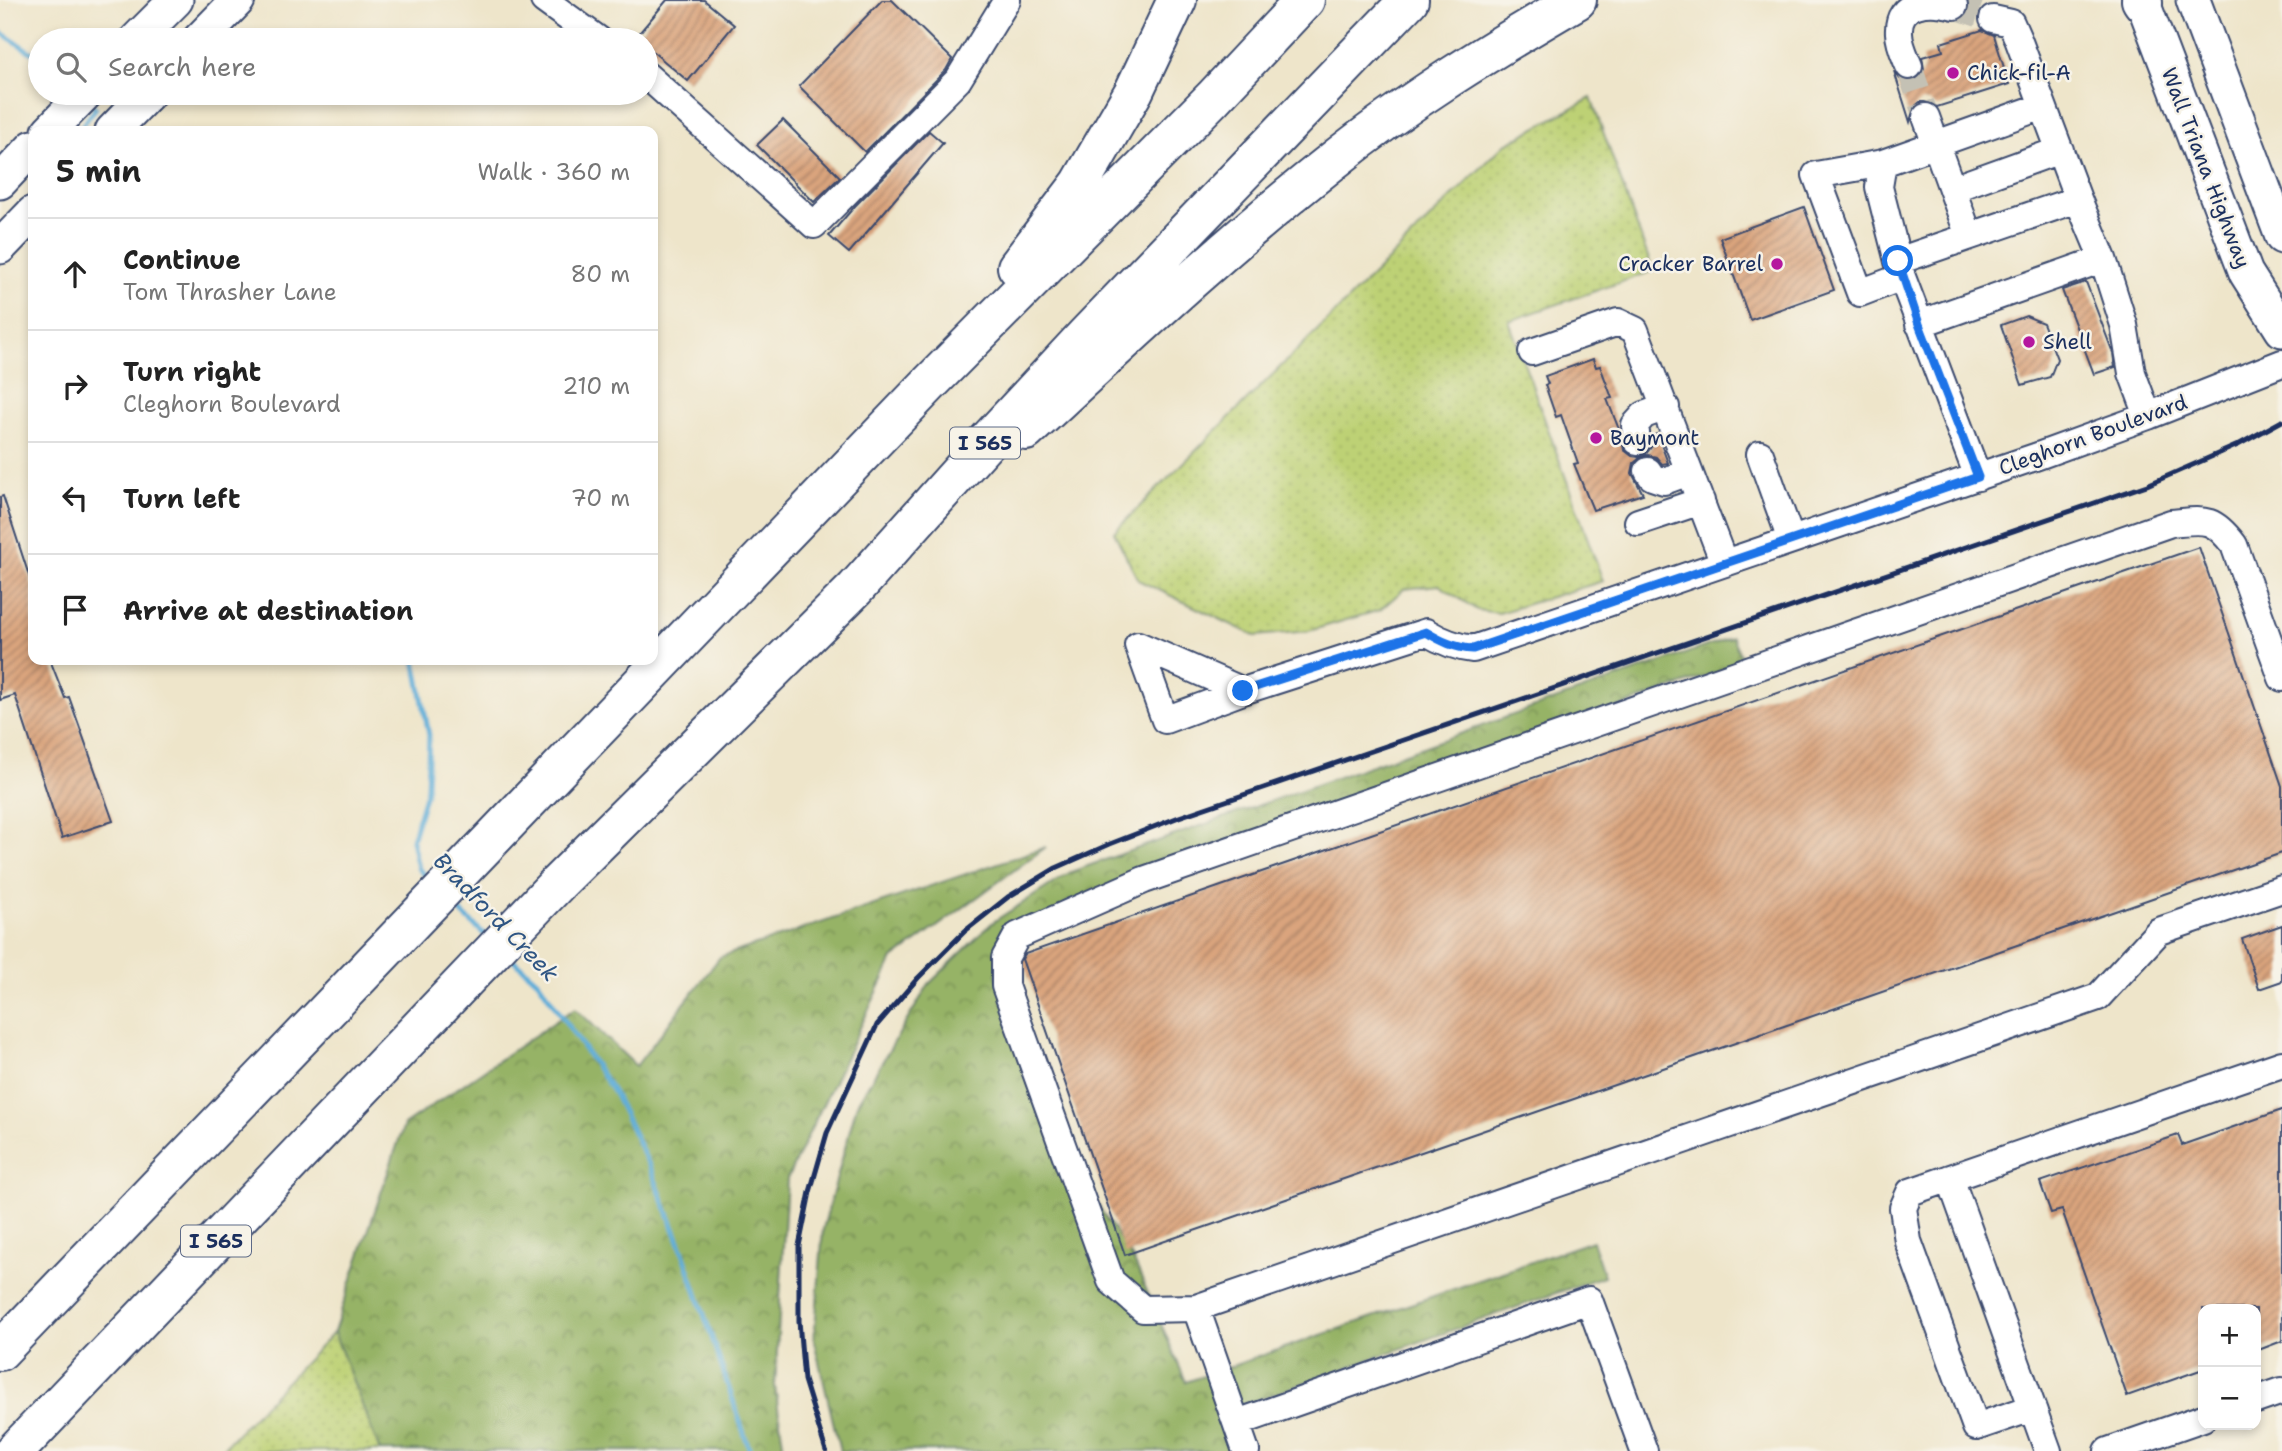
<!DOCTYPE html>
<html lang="en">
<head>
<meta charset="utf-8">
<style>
  :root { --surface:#fff; --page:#f6f6f6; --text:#222; --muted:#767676; --line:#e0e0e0 }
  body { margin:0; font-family:"Shantell Sans",sans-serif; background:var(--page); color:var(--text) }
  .controls { position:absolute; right:21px; bottom:21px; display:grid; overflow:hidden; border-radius:14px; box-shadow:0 4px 10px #0003 }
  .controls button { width:63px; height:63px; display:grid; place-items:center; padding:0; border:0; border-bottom:2px solid var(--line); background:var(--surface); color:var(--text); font:35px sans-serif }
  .stop { position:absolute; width:21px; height:21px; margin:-16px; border:5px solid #1a73e8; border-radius:50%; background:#fff }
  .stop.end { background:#1a73e8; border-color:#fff; box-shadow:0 2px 7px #0008 }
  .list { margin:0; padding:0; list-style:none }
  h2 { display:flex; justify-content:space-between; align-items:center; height:91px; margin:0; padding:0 28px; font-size:30px }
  h2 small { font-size:23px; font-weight:400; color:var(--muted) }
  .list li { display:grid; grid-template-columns:46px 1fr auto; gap:21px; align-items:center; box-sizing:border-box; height:112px; padding:0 28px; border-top:2px solid var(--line) }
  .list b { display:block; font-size:26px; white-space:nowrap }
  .list p { margin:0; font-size:23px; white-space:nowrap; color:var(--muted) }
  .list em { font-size:23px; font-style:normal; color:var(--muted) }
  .icon { flex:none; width:38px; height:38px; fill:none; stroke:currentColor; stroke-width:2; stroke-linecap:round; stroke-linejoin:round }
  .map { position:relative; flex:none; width:2282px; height:1451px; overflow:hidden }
  .search { position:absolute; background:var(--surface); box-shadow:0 4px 10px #0003; left:28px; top:28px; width:630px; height:77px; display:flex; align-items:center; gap:18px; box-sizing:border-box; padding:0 24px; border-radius:38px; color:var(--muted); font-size:26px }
  .panel { position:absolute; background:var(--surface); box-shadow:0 4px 10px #0003; left:28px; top:126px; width:630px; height:539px; border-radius:14px }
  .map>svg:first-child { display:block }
  .grass { fill:url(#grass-dots); stroke:#6c806a; stroke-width:2 }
  .forest { fill:url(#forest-crowns); stroke:#587162; stroke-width:2 }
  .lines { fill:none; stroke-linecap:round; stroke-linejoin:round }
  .stream { stroke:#5eadd8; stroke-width:5 }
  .building { fill:url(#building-hatch) }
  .minor-tunnel { stroke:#c4c1b4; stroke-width:26; stroke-dasharray:26 13; stroke-linecap:butt }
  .minor-casing { stroke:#3b4a6e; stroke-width:30 }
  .major-casing { stroke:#3b4a6e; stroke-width:37 }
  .highway-casing { stroke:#3b4a6e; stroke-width:42 }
  .minor { stroke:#fff; stroke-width:26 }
  .major { stroke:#fff; stroke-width:33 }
  .highway { stroke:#fff; stroke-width:38 }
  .rail { stroke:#1b2f5e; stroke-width:5 }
  .route { stroke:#1a73e8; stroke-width:9 }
  .poi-dot { fill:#b5179e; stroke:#f7f3e8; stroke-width:2.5 }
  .labels { text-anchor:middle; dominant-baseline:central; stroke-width:5; stroke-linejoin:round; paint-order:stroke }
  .shield { fill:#f7f3e8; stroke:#5d6a87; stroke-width:2 }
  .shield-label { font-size:19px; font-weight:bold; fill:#1b2f5e }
  .poi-label { font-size:21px; fill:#1b2f5e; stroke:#f7f3e8; text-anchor:start }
  .street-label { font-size:21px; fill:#1b2f5e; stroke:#f7f3e8 }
  .water-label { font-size:23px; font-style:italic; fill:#2f5583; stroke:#f7f3e8 }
</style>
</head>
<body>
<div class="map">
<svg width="2282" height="1451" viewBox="0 0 2282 1451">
  <defs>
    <pattern id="grass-dots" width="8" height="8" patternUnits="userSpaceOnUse" patternTransform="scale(1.75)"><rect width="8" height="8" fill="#bdd175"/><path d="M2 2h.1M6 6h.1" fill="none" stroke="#a2b468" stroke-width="1.8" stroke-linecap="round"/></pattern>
    <pattern id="forest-crowns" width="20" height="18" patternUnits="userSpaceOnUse" patternTransform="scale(1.75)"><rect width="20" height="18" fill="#96b366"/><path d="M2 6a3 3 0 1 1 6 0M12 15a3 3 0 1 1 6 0" fill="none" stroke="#7a9257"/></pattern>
    <pattern id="building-hatch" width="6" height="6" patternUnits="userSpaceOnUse" patternTransform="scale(1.75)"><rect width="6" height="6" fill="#daa47d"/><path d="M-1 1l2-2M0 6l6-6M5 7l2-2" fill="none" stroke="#b0866a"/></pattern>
  </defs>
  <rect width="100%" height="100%" fill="#f7f3e8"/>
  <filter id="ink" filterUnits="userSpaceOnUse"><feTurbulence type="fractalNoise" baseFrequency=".0143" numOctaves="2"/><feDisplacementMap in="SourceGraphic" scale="14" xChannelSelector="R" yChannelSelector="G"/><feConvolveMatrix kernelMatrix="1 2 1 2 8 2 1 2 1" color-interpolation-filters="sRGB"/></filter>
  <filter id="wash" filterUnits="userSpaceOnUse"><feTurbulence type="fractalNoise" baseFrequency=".00686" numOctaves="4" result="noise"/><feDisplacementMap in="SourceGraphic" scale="28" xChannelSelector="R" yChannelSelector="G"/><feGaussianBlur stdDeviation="1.57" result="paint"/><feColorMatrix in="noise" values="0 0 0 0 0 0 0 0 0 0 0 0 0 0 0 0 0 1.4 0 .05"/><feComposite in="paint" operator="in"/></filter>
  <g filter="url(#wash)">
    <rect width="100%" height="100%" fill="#eee5ca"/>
    <!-- grass -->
    <path class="grass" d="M 1591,98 L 1653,271 L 1509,321 L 1603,581 L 1499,613 L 1477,610 L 1439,585 L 1404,589 L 1380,610 L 1309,631 L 1255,636 L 1138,580 L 1114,532 L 1504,145 Z
      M 334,1332 L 380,1451 L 220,1451 Z"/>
    <!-- forest -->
    <path class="forest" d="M 1732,637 L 1744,663 L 1067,902 L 996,974 L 1052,1136 L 1133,1259 L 1186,1382 L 1592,1241 L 1604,1276 L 1223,1412 L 1238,1451 L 840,1451 L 814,1341 L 823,1229 L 857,1104 L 929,984 L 993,922 L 1071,872 Z
      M 1046,847 L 893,959 L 787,1179 L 775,1386 L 784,1451 L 380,1451 L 334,1332 L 404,1125 L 575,1008 L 636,1066 L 720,957 Z"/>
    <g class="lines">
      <!-- stream -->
      <path class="stream" d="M 0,32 L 40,58
        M 78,131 L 96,108 L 92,105
        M 415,660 L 429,735 L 427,789 L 412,840 L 418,868 L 431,882
        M 450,902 L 488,938
        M 509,956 L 538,981 L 614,1093 L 650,1167 L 682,1249 L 750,1451"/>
    </g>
    <g id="blocks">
      <!-- building -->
      <path class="building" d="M 667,0 L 704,0 L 734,25 L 688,81 L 646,46 L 646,40 L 639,40 L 635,38 Z
        M 882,0 L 892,0 L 952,59 L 946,70 L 865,152 L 799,86 Z
        M 1982,30 L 1994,35 L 2009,84 L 1937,107 L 1929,102 L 1920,102 L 1914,107 L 1910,122 L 1894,71 L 1900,79 L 1908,82 L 1916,80 L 1921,76 L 1924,69 L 1922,57 L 1943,51 L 1941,43 Z
        M 783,120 L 840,177 L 814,202 L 757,145 Z
        M 929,131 L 943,143 L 849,253 L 829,236 L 855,206 Z
        M 1804,207 L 1834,290 L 1750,320 L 1720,238 Z
        M 2086,282 L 2113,353 L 2115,367 L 2094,374 L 2062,290 Z
        M 2026,316 L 2043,323 L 2057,359 L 2050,377 L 2022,385 L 2001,325 Z
        M 1593,359 L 1596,367 L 1600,366 L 1612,398 L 1607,399 L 1620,432 L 1624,450 L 1632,456 L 1638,457 L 1646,454 L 1652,446 L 1652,436 L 1657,434 L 1668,463 L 1662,464 L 1656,457 L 1648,455 L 1640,458 L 1634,463 L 1632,473 L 1643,494 L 1593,510 L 1574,464 L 1578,463 L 1561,415 L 1556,417 L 1545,385 L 1548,384 L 1545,376 Z
        M 3,496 L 33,588 L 33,660 L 50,660 L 65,698 L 69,697 L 113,821 L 62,838 L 15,695 L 0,700 L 0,497 Z
        M 2199,547 L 2282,786 L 2282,853 L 1125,1255 L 1022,959 L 1025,954 Z
        M 2282,925 L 2282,981 L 2259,989 L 2242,939 Z
        M 2282,1110 L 2282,1341 L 2256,1351 L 2256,1309 L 2203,1309 L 2203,1369 L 2127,1396 L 2062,1210 L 2051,1213 L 2040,1182 L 2178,1135 L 2182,1145 Z"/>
    </g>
  </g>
  <g filter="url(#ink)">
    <use href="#blocks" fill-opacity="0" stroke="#3b4a6e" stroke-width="2"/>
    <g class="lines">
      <!-- minor-tunnel -->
      <path class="minor-tunnel" d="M 1954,6 L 1993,19
        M 1909,66 L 1926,117"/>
      <defs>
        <path id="minor" d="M 544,0 L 599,40
          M 1993,19 L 2011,23 L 2018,39 L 2078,199 L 2103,259 L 2124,325 L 2132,373 L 2148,416
          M 1909,66 C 1905,56 1899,44 1899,33 C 1897,0 1930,0 1954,6
          M 646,75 L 814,225 L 958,80 L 1007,0
          M 1926,117 L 1969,236
          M 1883,163 L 1879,187 L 1902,277 L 1978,477
          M 1952,189 L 2060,150
          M 1898,261 L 2078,199
          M 1902,277 L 1860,293 L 1816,175 L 1883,163 L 2043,106
          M 1919,324 L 2103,259
          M 1532,352 L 1618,322 L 1635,330 L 1724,563
          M 1637,441 L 1635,425 L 1644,415 L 1666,407
          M 1760,454 L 1791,540
          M 1648,471 L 1652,477 L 1664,481 L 1689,472
          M 1638,522 L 1701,501
          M 1243,691 L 1138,645 L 1165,720 L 1243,691 L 1426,632 C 1441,641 1455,647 1473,649 L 2038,456 L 2148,416 L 2282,363
          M 1950,1178 L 2048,1451
          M 1196,1308 L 1143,1309 L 1111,1281 L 1005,986 L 1005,958 L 1017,936 L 1144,880 L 2171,523 C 2204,520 2212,516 2234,545 L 2282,678
          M 2256,1400 L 2282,1391
          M 2032,1408 L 1976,1427 L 1908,1241 L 1903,1208 L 1910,1192 L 2282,1064
          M 1237,1423 L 1589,1300 L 1644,1451
          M 1246,1451 L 1196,1308 L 2098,997 L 2159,931 L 2282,889
          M 2108,1451 L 2203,1418"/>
        <path id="major" d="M 2142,0 L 2246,273 L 2282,330
          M 2193,0 L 2282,237
          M 136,40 L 176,0
          M 199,40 L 238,0
          M 49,131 L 86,93
          M 112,131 L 149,93
          M 0,182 L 33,147
          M 0,247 L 33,213"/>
        <path id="highway" d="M 2141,0 L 2143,3
          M 1017,267 L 1080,184 L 1134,91 L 1177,0
          M 1026,431 C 1125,340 1224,247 1329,164 C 1406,102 1491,50 1577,0
          M 0,1351 L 930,383 L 1213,98 L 1305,0
          M 15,1451 L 558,883 L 855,589 L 991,437 L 1085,336 L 1409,0"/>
      </defs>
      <!-- minor casing -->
      <use href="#minor" class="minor-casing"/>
      <!-- major casing -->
      <use href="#major" class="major-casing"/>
      <!-- highway casing -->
      <use href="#highway" class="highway-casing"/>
      <!-- minor -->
      <use href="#minor" class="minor"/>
      <!-- major -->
      <use href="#major" class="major"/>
      <!-- highway -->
      <use href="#highway" class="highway"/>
      <!-- rail -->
      <path class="rail" d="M 826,1451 L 804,1380 L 799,1321 L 799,1246 L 810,1192 L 827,1133 L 877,1025 L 918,978 L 965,931 L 1008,897 L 1056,868 L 1110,844 L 1179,817 L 2147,485 L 2238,445 L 2282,421"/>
    </g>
  </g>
  <g class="lines" filter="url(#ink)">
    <!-- route -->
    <path class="route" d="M 1243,691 L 1426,632 C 1441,641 1455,648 1473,649 L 1978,477 L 1919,324 L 1898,261"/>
  </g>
  <!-- markers -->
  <g class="poi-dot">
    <circle cx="1953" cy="73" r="7"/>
    <circle cx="1777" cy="264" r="7"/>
    <circle cx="2029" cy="342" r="7"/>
    <circle cx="1596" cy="438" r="7"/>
  </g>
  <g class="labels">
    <!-- shield labels -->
    <g class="shield">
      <rect x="950" y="427.5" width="70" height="31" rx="5"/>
      <rect x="181" y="1225.5" width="70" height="31" rx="5"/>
    </g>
    <g class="shield-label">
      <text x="985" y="443">I 565</text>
      <text x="216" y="1241">I 565</text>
    </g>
    <!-- poi labels -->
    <g class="poi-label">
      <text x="1967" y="73">Chick-fil-A</text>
      <text x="1763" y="264" text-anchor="end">Cracker Barrel</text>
      <text x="2043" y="342">Shell</text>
      <text x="1610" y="438">Baymont</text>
    </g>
    <!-- street labels -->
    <g class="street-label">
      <text transform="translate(2206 168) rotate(69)">Wall Triana Highway</text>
      <text transform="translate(2093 435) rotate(-20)">Cleghorn Boulevard</text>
    </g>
    <!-- water labels -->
    <g class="water-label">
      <text transform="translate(496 917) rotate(46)">Bradford Creek</text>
    </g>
  </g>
</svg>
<div class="controls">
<button>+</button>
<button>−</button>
</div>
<div class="stop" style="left:1898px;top:261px"></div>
<div class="stop end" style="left:1243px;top:691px"></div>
<div class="search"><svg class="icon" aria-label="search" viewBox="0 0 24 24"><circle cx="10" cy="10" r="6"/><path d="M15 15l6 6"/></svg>Search here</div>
<section class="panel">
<h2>5 min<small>Walk · 360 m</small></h2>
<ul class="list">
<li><svg class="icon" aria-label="ahead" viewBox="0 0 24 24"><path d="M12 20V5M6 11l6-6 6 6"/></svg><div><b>Continue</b><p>Tom Thrasher Lane</p></div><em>80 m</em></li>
<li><svg class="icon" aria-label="right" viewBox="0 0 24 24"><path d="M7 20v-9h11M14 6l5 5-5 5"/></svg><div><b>Turn right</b><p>Cleghorn Boulevard</p></div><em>210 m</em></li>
<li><svg class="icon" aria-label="left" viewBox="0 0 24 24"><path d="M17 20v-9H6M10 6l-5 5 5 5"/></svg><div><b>Turn left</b></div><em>70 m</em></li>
<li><svg class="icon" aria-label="arrive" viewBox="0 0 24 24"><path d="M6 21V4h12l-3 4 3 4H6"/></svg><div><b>Arrive at destination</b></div></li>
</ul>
</section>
</div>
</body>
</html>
